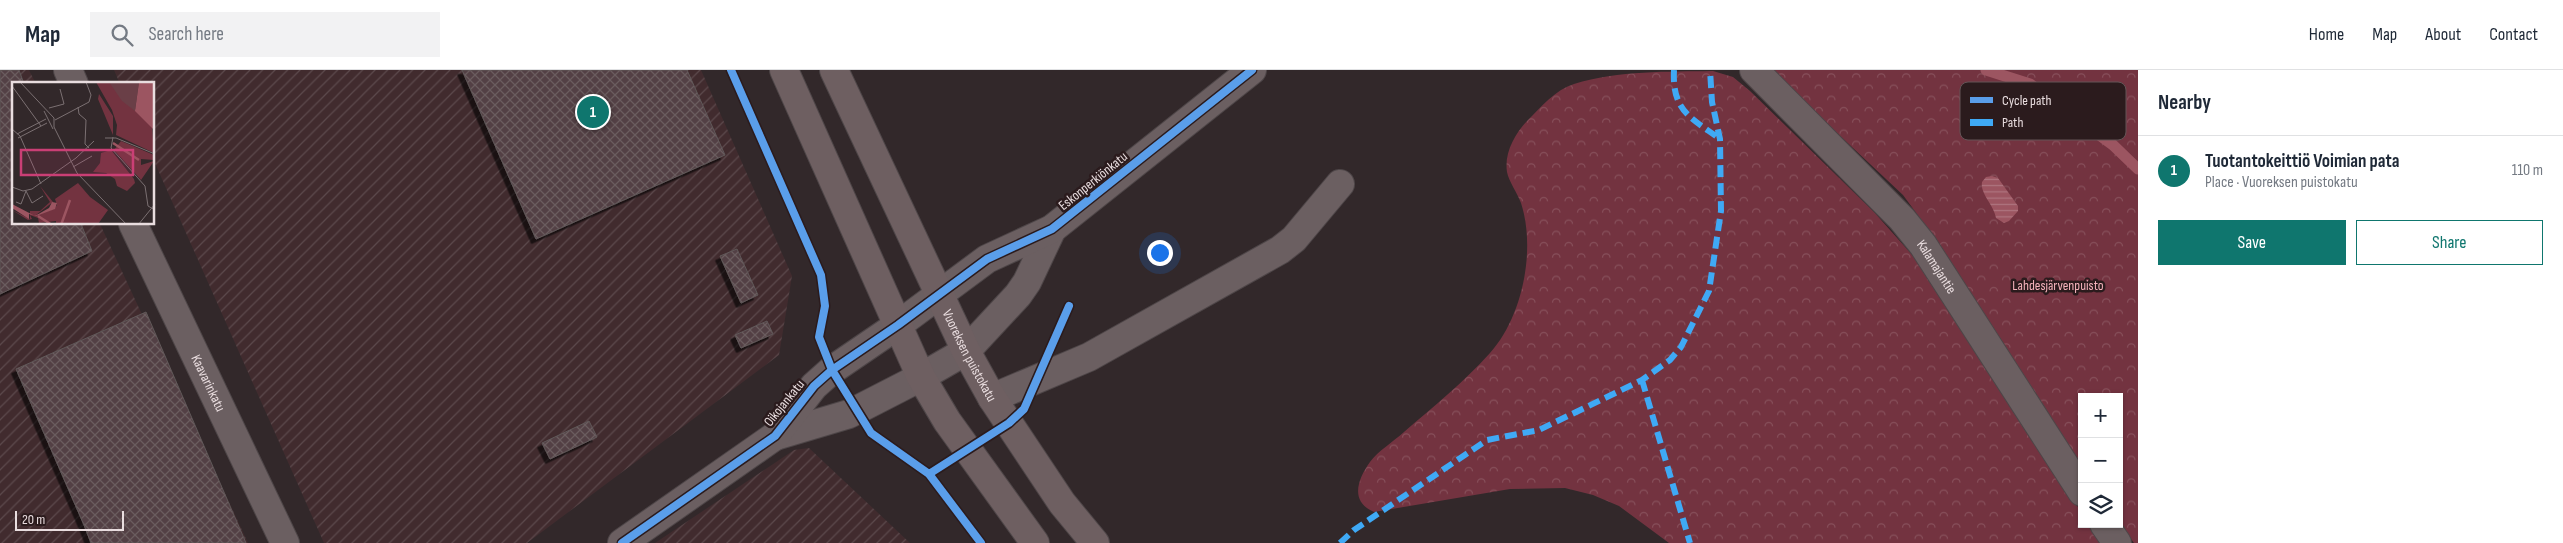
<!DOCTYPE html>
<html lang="en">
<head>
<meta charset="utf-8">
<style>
  :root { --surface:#fff; --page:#f2f2f3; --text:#1f2937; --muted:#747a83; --line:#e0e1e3; --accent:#0f766e }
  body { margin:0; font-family:"Sofia Sans Condensed",sans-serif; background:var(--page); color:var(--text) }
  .controls { position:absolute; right:15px; bottom:15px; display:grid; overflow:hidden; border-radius:0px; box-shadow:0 1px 4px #0004 }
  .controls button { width:45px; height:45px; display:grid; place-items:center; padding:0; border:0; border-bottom:1px solid var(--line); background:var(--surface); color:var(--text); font:25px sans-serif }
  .scale { position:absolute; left:15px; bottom:12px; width:109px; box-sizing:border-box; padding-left:5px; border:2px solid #e9dddf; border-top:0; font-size:14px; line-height:18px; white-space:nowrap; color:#e9dddf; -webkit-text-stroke:4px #2b1b1d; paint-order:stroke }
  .you { position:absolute; left:1159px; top:182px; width:18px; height:18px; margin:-12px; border:4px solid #fff; border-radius:50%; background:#1a73e8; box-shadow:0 0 0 8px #1a73e833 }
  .badge { display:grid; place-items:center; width:32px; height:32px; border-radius:50%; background:var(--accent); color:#fff; font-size:16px; font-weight:700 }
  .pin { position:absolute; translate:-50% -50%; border:2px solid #fff; box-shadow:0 1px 5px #0006 }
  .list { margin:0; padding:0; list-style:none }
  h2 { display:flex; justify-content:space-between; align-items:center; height:65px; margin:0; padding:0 20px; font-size:21px }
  h2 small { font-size:16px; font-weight:400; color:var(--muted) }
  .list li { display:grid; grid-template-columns:32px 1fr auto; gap:15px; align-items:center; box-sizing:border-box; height:70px; padding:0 20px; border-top:1px solid var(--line) }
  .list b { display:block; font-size:19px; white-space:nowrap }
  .list p { margin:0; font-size:16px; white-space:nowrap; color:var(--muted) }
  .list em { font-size:16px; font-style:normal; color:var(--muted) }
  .actions { display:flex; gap:10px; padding:15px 20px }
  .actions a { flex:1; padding:11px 0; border:1px solid var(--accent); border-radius:0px; text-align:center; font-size:18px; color:var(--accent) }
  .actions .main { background:var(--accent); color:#fff }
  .icon { flex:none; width:28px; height:28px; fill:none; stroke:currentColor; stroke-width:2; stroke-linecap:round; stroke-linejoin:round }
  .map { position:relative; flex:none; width:2138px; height:473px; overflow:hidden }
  header { display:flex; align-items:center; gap:30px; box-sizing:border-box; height:70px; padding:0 25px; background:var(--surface); border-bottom:1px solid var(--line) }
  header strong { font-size:24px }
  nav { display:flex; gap:28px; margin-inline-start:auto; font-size:18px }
  .search { width:350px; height:45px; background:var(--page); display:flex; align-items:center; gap:12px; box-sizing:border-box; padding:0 18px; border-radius:0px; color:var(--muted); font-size:19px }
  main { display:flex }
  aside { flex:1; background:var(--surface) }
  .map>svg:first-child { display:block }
  .industrial { fill:url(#industrial-furrows) }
  .forest { fill:url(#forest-crowns) }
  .water { fill:url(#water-rules) }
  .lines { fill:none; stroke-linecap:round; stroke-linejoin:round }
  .stream { stroke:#9c5561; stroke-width:11 }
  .building { fill:url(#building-cross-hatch); stroke:#605859; filter:url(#shadow) }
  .minor-casing { stroke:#4e4648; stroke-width:30 }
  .major-casing { stroke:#4e4648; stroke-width:30 }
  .minor { stroke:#6b5f61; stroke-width:28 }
  .major { stroke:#6e5f61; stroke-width:28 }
  .quiet { stroke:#3fa9f5; stroke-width:6; stroke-dasharray:12 6; stroke-linecap:butt }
  .cycleway-casing { stroke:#2b1b1d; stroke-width:11 }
  .cycleway { stroke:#5a9eea; stroke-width:8 }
  .labels { text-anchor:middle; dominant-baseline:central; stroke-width:5; stroke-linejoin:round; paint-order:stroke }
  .street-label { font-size:14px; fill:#e9dddf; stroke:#2b1b1d }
  .park-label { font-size:14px; fill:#f6b3bc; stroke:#2b1b1d }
  .inset-river { fill:none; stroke:#9c5561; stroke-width:2.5 }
  .inset-road { fill:none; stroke:#7b7072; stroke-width:1 }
  .view { fill:#ca3f75; fill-opacity:0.15; stroke:#ca3f75; stroke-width:2.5 }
  .inset-edge { fill:none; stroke:#e9dddf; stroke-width:2.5 }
  .key { fill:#2b1b1d; stroke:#645557; stroke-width:1 }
  .key-label { font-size:14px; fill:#e9dddf }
</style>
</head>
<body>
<header>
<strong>Map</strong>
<div class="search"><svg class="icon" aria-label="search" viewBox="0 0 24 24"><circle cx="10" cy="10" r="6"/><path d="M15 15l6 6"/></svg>Search here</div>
<nav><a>Home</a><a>Map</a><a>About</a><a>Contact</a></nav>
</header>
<main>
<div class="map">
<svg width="2138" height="473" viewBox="0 0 2138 473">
  <defs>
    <pattern id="industrial-furrows" width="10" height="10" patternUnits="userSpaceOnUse" patternTransform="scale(1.25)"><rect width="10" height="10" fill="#412b2e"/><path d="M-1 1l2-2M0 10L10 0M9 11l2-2" fill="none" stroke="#5c494c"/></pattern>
    <pattern id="forest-crowns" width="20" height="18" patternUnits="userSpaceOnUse" patternTransform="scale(1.25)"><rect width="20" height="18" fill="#733340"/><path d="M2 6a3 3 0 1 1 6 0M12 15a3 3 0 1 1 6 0" fill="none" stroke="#87505b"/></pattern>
    <pattern id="water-rules" width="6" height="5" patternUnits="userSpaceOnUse" patternTransform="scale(1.25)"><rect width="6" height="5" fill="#9c5561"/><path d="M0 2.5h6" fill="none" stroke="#ae757f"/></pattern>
    <pattern id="building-cross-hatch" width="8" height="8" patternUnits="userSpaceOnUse" patternTransform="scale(1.25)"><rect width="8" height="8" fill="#524144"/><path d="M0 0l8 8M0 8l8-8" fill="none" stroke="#6b5c5f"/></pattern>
    <filter id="shadow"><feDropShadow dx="-4.5" dy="4.5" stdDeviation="0" flood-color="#0009"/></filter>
  </defs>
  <rect width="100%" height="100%" fill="#32282a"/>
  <!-- industrial -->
  <path class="industrial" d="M 0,0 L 29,0 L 36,14 L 14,14 L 14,154 L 100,154 L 248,473 L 0,473 Z
    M 114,0 L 701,0 L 792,206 L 779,285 L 527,473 L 324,473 L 154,91 L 154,14 L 120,14 Z
    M 809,378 L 910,473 L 655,473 L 794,380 Z"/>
  <!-- forest -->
  <path class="forest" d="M 1770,0 L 2138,0 L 2138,473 L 2134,473 L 2119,452 L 2119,327 L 2082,327 L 2082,399 L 2051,356 L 1942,178 L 1903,125 Z
    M 1713,1 L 1733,7 L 1750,21 L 1874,142 L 1922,196 L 2003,325 L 2082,443 L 2082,454 L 2089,454 L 2102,473 L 1669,473 L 1619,436 L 1593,425 L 1565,418 L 1510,419 L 1374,442 C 1350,432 1357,410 1370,392 C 1378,381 1393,372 1404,362 C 1433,337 1464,312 1490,283 C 1523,246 1536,179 1521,133 C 1517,122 1509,112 1507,102 C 1504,83 1515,64 1527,51 C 1541,37 1555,20 1574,14 C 1619,0 1668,2 1713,1 Z"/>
  <!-- water -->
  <path class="water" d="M 1992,106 L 1998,108 L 2018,136 L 2018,141 L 2009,151 L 2004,153 L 1996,148 C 1994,135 1980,124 1982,112 L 1986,107 Z"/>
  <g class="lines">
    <!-- stream -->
    <path class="stream" d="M 1986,0 L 2030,14 L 2113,75 L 2138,99"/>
  </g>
  <!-- building -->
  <path class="building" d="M 0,0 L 19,0 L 24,14 L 14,14 L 14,154 L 81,154 L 92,181 L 0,224 Z
    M 462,0 L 687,0 L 725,85 L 536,169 Z
    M 737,179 L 758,225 L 741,233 L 720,186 Z
    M 146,242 L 246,473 L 91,473 L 84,455 L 16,299 Z
    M 767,251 L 773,264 L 741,278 L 735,265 Z
    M 589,351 L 597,367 L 550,389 L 542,373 Z"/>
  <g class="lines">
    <defs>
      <g id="minor">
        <path d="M 68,0 L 74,14"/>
        <path id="s1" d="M 1754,0 L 1902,149 L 1923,175 L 2082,422"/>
        <path id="s2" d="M 133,154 L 285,473"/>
        <path d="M 992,328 L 1089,287 L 1280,180 L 1294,169 L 1340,114"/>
        <path d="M 775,366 L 849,344 L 921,307 L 966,281 L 1018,225 L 1027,212 L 1052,159"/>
        <path d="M 2104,454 L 2117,473"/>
        <path d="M 622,473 L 775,366 L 814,316 L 832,300 L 898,255 L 987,189 L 1052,159 L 1252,0"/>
      </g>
      <g id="major">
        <path d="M 784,0 L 921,307 L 947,351 L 1035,473"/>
        <path id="s3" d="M 834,0 L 966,281 L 992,328 L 1062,433 L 1095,473"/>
      </g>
    </defs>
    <!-- minor casing -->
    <use href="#minor" class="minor-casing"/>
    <!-- major casing -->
    <use href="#major" class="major-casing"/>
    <!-- minor -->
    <use href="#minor" class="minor"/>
    <!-- major -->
    <use href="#major" class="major"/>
    <!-- quiet -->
    <path class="quiet" d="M 1674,0 C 1672,41 1690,47 1720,69
      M 1642,310 L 1690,473
      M 1340,473 L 1354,460 L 1487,370 L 1539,360 L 1642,310 L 1670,290 L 1681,277 L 1709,221 L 1721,141 L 1720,69 L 1712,32 L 1710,0"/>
    <defs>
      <path id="cycleway" d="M 731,0 L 821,205 L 825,236 L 819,267 L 832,300 L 871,363 L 929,404 L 981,473
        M 929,404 L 1009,353 L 1024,339 L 1069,236
        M 622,473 L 775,366 L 814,316 L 832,300 L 898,255 L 987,189 L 1052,159 L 1252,0"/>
    </defs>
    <!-- cycleway casing -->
    <use href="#cycleway" class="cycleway-casing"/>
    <!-- cycleway -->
    <use href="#cycleway" class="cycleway"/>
  </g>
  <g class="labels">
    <!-- street labels -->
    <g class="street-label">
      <text transform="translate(1093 111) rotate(-39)">Eskonperkiönkatu</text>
      <text stroke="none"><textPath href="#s1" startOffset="269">Kalamajantie</textPath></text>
      <text stroke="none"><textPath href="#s3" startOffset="316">Vuoreksen puistokatu</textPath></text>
      <text stroke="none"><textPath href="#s2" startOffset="176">Kaavarinkatu</textPath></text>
      <text transform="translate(784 333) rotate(-51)">Oikojankatu</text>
    </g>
    <!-- park labels -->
    <g class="park-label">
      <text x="2058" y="215">Lahdesjärvenpuisto</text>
    </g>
  </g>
  <!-- overview -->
  <g transform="translate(12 12)">
    <rect width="142" height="142" fill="#32282a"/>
    <path d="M 84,0 L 97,0 L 140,44 L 142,71 L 104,53 L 105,43 L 100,28 ZM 87,12 L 101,34 L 101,53 L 86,17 ZM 109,59 L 142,73 L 142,78 L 129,77 L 129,83 L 142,79 L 129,98 L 102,68 ZM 99,68 L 122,97 L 123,101 L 115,109 L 105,104 L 103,97 L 94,91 L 81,90 L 88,81 L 89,71 ZM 66,101 L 78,115 L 96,128 L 86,142 L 44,143 L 44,139 L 27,141 L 26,136 L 18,133 L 20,137 L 16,138 L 0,128 L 18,137 L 18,129 L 28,129 L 38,120 L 28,104 L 41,120 L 24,133 L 42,127 L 45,123 L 43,117 Z" fill="#733340"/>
    <path d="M 97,0 L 127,0 L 123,29 L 110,19 Z" fill="#6a3f47"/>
    <path d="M 127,0 L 142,0 L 142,48 L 123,29 ZM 40,120 L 45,121 L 43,127 L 24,134 L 17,132 L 17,137 L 0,126 L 0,122 L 23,134 L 37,126 Z" fill="#9c5561"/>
    <path class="inset-river" d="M 101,61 L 127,78M 26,134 L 40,143M 49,143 L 58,118"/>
    <path class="inset-road" d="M 8,0 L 42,36 L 42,45 L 65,91 L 115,143M 0,4 L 29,44M 66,25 L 67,32 L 74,38 L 73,62 L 77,66M 37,26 L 52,22 L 48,7M 32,29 L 41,47M 43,38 L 77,20 L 79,13 L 74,0M 0,47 L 8,54 L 29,102M 5,52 L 34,37M 101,55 L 99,66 L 133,104 L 136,124 L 143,128M 6,56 L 35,41M 93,56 L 104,56 L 143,72M 61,85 L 80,74M 0,105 L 11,109 L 20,107 L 64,76 L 82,59M 14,109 L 20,121 L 31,114M 4,120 L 9,122 L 14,109M 126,143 L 143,122"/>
    <path class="view" d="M 9,68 L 121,68 L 121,93 L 9,93 Z"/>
    <rect width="142" height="142" class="inset-edge"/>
  </g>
  <!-- legend -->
  <rect x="1960" y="12" width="166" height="58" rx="8" class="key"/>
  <rect x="1970" y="27" width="23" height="6" fill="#5a9eea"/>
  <rect x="1970" y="49" width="23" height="7" fill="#3fa9f5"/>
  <g class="key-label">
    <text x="2002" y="35">Cycle path</text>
    <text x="2002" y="57">Path</text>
  </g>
</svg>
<div class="controls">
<button>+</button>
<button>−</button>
<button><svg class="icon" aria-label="layers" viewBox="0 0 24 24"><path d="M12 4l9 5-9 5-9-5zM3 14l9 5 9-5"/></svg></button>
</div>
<div class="scale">20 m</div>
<div class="you"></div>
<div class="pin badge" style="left:593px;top:42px">1</div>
</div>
<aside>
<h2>Nearby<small></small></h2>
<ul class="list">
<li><span class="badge">1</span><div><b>Tuotantokeittiö Voimian pata</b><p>Place · Vuoreksen puistokatu</p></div><em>110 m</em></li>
</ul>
<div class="actions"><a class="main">Save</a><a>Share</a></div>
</aside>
</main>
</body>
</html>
